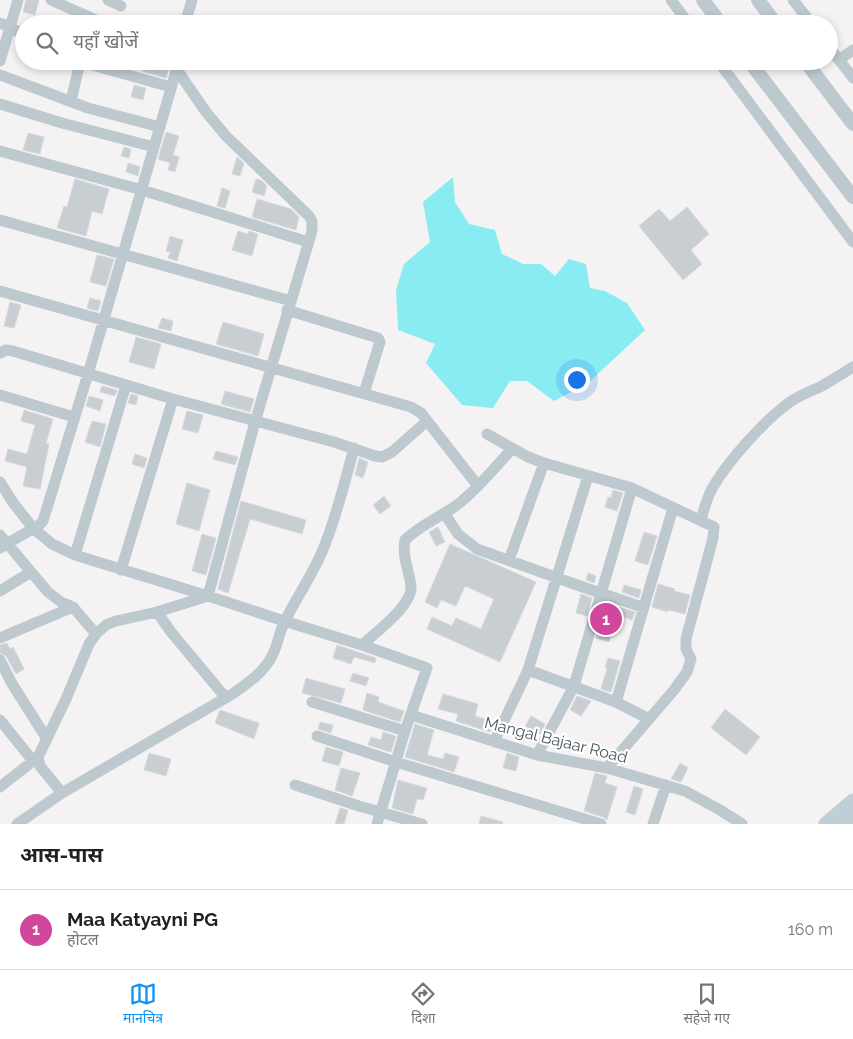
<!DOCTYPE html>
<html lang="hi">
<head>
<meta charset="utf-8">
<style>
  :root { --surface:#fff; --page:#f6f6f6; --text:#202124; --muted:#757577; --line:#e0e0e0; --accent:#0e92f3 }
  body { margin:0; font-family:Raleway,"Noto Sans Devanagari",sans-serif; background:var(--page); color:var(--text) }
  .you { position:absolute; left:576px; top:379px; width:18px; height:18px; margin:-12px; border:4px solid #fff; border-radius:50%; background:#1a73e8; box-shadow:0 0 0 8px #1a73e833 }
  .badge { display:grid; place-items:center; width:32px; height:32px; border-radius:50%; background:var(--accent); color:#fff; font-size:16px; font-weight:700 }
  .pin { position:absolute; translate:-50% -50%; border:2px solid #fff; box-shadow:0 1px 5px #0006 }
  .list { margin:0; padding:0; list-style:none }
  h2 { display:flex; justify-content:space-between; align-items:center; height:65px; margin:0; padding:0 20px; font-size:21px }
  h2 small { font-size:16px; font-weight:400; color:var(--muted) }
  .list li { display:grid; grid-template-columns:32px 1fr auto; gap:15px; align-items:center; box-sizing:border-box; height:80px; padding:0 20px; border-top:1px solid var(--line) }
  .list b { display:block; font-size:19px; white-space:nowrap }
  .list p { margin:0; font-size:16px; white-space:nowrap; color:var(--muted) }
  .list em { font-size:16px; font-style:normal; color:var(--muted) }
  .icon { flex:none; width:28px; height:28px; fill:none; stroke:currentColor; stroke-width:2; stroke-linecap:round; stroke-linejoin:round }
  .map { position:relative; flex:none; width:853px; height:824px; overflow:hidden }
  .search { position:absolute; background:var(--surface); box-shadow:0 2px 8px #0003; left:15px; right:15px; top:15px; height:55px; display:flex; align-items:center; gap:12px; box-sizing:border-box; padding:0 18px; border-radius:28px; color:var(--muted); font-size:19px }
  .sheet { height:145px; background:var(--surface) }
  nav { display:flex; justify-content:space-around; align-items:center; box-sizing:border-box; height:70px; border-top:1px solid var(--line); background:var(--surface); font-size:14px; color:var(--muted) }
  nav a { display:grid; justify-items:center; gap:2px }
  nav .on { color:var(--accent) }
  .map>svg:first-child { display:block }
  .water { fill:#8aecf3 }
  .building { fill:#c9ced2; stroke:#d6d9de }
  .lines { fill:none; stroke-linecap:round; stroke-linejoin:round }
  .minor { stroke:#bdc9cf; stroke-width:11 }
  .tertiary { stroke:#bdc9cf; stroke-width:14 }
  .secondary { stroke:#bfced7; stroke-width:15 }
  .labels { text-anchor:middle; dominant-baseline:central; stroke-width:4.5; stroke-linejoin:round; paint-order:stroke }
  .street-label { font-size:16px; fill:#485962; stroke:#fff }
</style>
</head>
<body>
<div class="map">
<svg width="853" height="824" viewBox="0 0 853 824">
  <rect width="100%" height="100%" fill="#f5f2f3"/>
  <!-- water -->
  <path class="water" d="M 453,177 L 455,202 L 469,224 L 495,230 L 502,254 L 523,264 L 541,264 L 555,276 L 569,259 L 586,264 L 590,288 L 605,291 L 627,303 L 645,330 L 588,383 L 554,401 L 527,381 L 510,381 L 493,408 L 462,405 L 426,363 L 435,344 L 398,330 L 396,290 L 404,264 L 430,242 L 423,202 Z"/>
  <!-- building -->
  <path class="building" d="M 26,0 L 39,0 L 35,15 L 23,12 Z
    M 145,61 L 160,61 L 170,65 L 166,78 L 142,71 Z
    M 134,85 L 146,88 L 143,100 L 131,97 Z
    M 166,132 L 179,136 L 173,155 L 179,157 L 175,172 L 168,170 L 170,163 L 158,159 Z
    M 28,133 L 44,137 L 40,154 L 23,150 Z
    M 124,147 L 131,149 L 129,158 L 121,156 Z
    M 237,157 L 244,163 L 240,176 L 232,174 Z
    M 128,163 L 140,167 L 138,176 L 126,172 Z
    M 75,179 L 109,189 L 102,214 L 92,211 L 86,236 L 57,228 L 64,206 L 67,207 Z
    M 256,179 L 261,180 L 267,186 L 264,196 L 252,192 Z
    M 222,188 L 230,191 L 225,208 L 217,206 Z
    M 257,199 L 291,209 L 299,217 L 296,230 L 252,217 Z
    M 687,207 L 709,234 L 691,250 L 702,264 L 683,280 L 639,226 L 659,209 L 670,221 Z
    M 238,231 L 248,234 L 249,231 L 258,234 L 252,256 L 232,250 Z
    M 170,236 L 183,240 L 177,261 L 168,258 L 170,252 L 166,251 Z
    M 97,255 L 114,259 L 106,286 L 90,282 Z
    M 90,298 L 101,301 L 98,311 L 87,308 Z
    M 10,302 L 21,305 L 14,328 L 4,326 Z
    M 162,318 L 173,321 L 171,331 L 158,328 Z
    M 223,322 L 264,334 L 258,356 L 216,344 Z
    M 136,337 L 161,344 L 154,369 L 129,362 Z
    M 102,386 L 117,390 L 115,396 L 100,392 Z
    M 225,391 L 254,399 L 250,412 L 221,404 Z
    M 131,394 L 138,396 L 136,405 L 128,403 Z
    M 89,396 L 103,400 L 100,411 L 86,406 Z
    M 24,410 L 53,419 L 46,443 L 49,444 L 40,489 L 23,486 L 27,467 L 5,461 L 8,449 L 27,454 L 35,425 L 21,421 Z
    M 187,411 L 203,415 L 198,433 L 182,429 Z
    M 92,421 L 106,424 L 100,447 L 85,442 Z
    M 216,451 L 238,457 L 235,465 L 213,459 Z
    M 135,454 L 147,458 L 144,468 L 132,464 Z
    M 359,458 L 368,462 L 363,478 L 355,475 Z
    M 187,483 L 210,490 L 199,531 L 176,524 Z
    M 613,490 L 623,493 L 617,511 L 605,507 L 608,497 L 611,498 Z
    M 384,496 L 391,506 L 380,514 L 373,505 Z
    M 241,501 L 306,520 L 302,534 L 250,519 L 228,593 L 218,589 Z
    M 438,527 L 445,542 L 436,546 L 429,532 Z
    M 644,532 L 657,536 L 648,565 L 635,561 Z
    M 202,534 L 216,538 L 206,575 L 192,571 Z
    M 450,544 L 536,582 L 500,662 L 427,629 L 432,617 L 452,626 L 456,618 L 481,629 L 494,599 L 465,586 L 456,606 L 441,600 L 437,608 L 425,602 Z
    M 588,573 L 596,576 L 594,583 L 586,580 Z
    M 658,584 L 675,589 L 674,591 L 690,595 L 685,614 L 668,610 L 668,612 L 652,607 Z
    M 624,585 L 641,590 L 639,598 L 622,592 Z
    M 581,594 L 592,598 L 587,616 L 576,613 Z
    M 606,603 L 635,612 L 632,620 L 617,614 L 609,642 L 596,638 Z
    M 7,643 L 10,649 L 13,647 L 24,669 L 16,674 L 6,656 L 0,653 L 0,645 Z
    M 337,645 L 376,658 L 375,663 L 354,657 L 351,664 L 333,658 Z
    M 608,658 L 620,661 L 611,692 L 601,689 L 607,669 L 605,668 Z
    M 353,673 L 369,678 L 366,686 L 350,681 Z
    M 306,678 L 345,689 L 341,703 L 302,693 Z
    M 367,693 L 379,697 L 378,702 L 404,711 L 400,722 L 363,710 Z
    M 443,694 L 478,704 L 475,716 L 495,722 L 490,732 L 456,721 L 458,714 L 438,709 Z
    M 577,696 L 591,701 L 581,716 L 570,710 Z
    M 725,709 L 760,737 L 746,755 L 711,728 Z
    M 220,710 L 259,723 L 254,739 L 215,723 Z
    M 531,716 L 545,724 L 540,734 L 525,726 Z
    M 320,722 L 333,725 L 331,733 L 318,729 Z
    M 415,724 L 434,730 L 427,755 L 443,759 L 445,753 L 459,757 L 454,772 L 405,757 Z
    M 383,732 L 396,736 L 391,752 L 368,745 L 371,737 L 381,740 Z
    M 326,747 L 343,752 L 339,766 L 322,761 Z
    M 149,753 L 171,759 L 166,776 L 144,770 Z
    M 507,753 L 519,757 L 516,771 L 503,768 Z
    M 680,763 L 688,768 L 681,782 L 671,779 Z
    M 341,768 L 360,773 L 352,796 L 335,790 Z
    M 595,773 L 607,776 L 605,783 L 617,787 L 607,820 L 603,817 L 584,811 Z
    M 398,780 L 427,788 L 423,800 L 417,799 L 413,814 L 392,808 Z
    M 634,786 L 643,789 L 635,815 L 626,812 Z
    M 340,808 L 348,810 L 344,824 L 335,824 Z
    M 481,816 L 503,822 L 502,824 L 479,824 Z"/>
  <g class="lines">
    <!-- minor -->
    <path class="minor" d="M 51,0 L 105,24
      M 108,0 L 121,6
      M 671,0 L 689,24
      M 793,0 L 812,24
      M 0,23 L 10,27 L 24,35
      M 185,24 L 192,0
      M 829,47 L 853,78
      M 839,60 L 853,50
      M 0,61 L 18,0
      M 78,61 L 171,87
      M 718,61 L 853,242
      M 0,75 L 88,108 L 160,127
      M 71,101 L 80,62
      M 0,104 L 62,123 L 154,147
      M 0,151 L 142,190 L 308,242
      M 0,220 L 291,301
      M 0,291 L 411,407 L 421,413 L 478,486
      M 287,310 L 378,338 L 380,342 L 364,393
      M 0,353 L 6,350 L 13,351 L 173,399 L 334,442 L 375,456 L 382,457 L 392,452 L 427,421
      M 0,395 L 74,417
      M 487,434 L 528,457 L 544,463 L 632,488 L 714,527 L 713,538 L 686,639 L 686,649 L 691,659 L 687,672 L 674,690 L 607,768
      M 0,482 L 14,504 L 33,528 L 52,544 L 75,555 L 208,596 L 284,621 L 362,645 L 427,668 L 405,731 L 377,824
      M 445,514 L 458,534 L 477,549 L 577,585 L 642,607
      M 701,520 C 704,509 707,497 713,487 C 728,461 767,417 793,400 C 801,395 811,391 820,387 C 831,381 842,374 853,367
      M 0,535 L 48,592 L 61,602 L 73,607 L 96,634
      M 0,548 L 39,525 L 43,521 L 88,374 L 179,61
      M 75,555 L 126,385
      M 509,560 L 544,463
      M 121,570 L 173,399
      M 0,591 L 31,572
      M 157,612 L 171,632 L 226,698
      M 0,638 L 73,607
      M 362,645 C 376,632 413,605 411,586 C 409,570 402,557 405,540 C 420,525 440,517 457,505 C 478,489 494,468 512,449
      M 0,660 L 11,682 L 47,739
      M 528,670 L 616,702 L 649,719
      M 312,702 L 405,731
      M 616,702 L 673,508
      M 411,715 L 537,755 L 607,768 L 685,791 L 720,810 L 742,824
      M 0,720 L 33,761
      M 317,736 L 396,762 L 601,824
      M 494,742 L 528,670 L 588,476
      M 537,755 L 574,686 L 632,488
      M 295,785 L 359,806 L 422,824
      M 0,787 L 38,757
      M 62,793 L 40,766 L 38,757 L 66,699 L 89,644 L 96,634 L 106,625 L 116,621 L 157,612 L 208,596 L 255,422 L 312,231 L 312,221 L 309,216 L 226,136 L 206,112 L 177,70
      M 17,824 L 62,793 L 234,693 C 248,683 264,672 272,656 C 278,645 279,632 285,621 C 297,596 314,573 324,547 C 337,515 345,481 354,448
      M 653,824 L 666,785"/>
    <!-- tertiary -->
    <path class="tertiary" d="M 703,0 L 721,24
      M 758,0 L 776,24
      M 749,61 L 853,197
      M 805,61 L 853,124"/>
    <!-- secondary -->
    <path class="secondary" d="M 826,824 L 853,801
      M 844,824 L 853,817"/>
  </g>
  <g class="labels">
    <!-- street labels -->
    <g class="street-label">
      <text transform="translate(556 740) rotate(14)">Mangal Bajaar Road</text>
    </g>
  </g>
</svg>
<div class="you"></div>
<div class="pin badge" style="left:606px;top:619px;background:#d1479c">1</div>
<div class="search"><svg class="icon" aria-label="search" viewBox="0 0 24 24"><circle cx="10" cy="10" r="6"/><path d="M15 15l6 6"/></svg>यहाँ खोजें</div>
</div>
<section class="sheet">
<h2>आस-पास<small></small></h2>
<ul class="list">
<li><span class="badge" style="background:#d1479c">1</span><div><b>Maa Katyayni PG</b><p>होटल</p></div><em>160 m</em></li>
</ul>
</section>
<nav>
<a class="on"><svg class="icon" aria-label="map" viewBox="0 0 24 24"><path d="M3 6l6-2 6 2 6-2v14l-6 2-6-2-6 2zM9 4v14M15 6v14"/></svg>मानचित्र</a>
<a><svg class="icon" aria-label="directions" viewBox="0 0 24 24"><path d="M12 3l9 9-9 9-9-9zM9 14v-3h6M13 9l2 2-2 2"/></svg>दिशा</a>
<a><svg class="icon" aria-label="saved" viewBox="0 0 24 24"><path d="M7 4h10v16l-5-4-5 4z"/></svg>सहेजे गए</a>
</nav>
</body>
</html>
